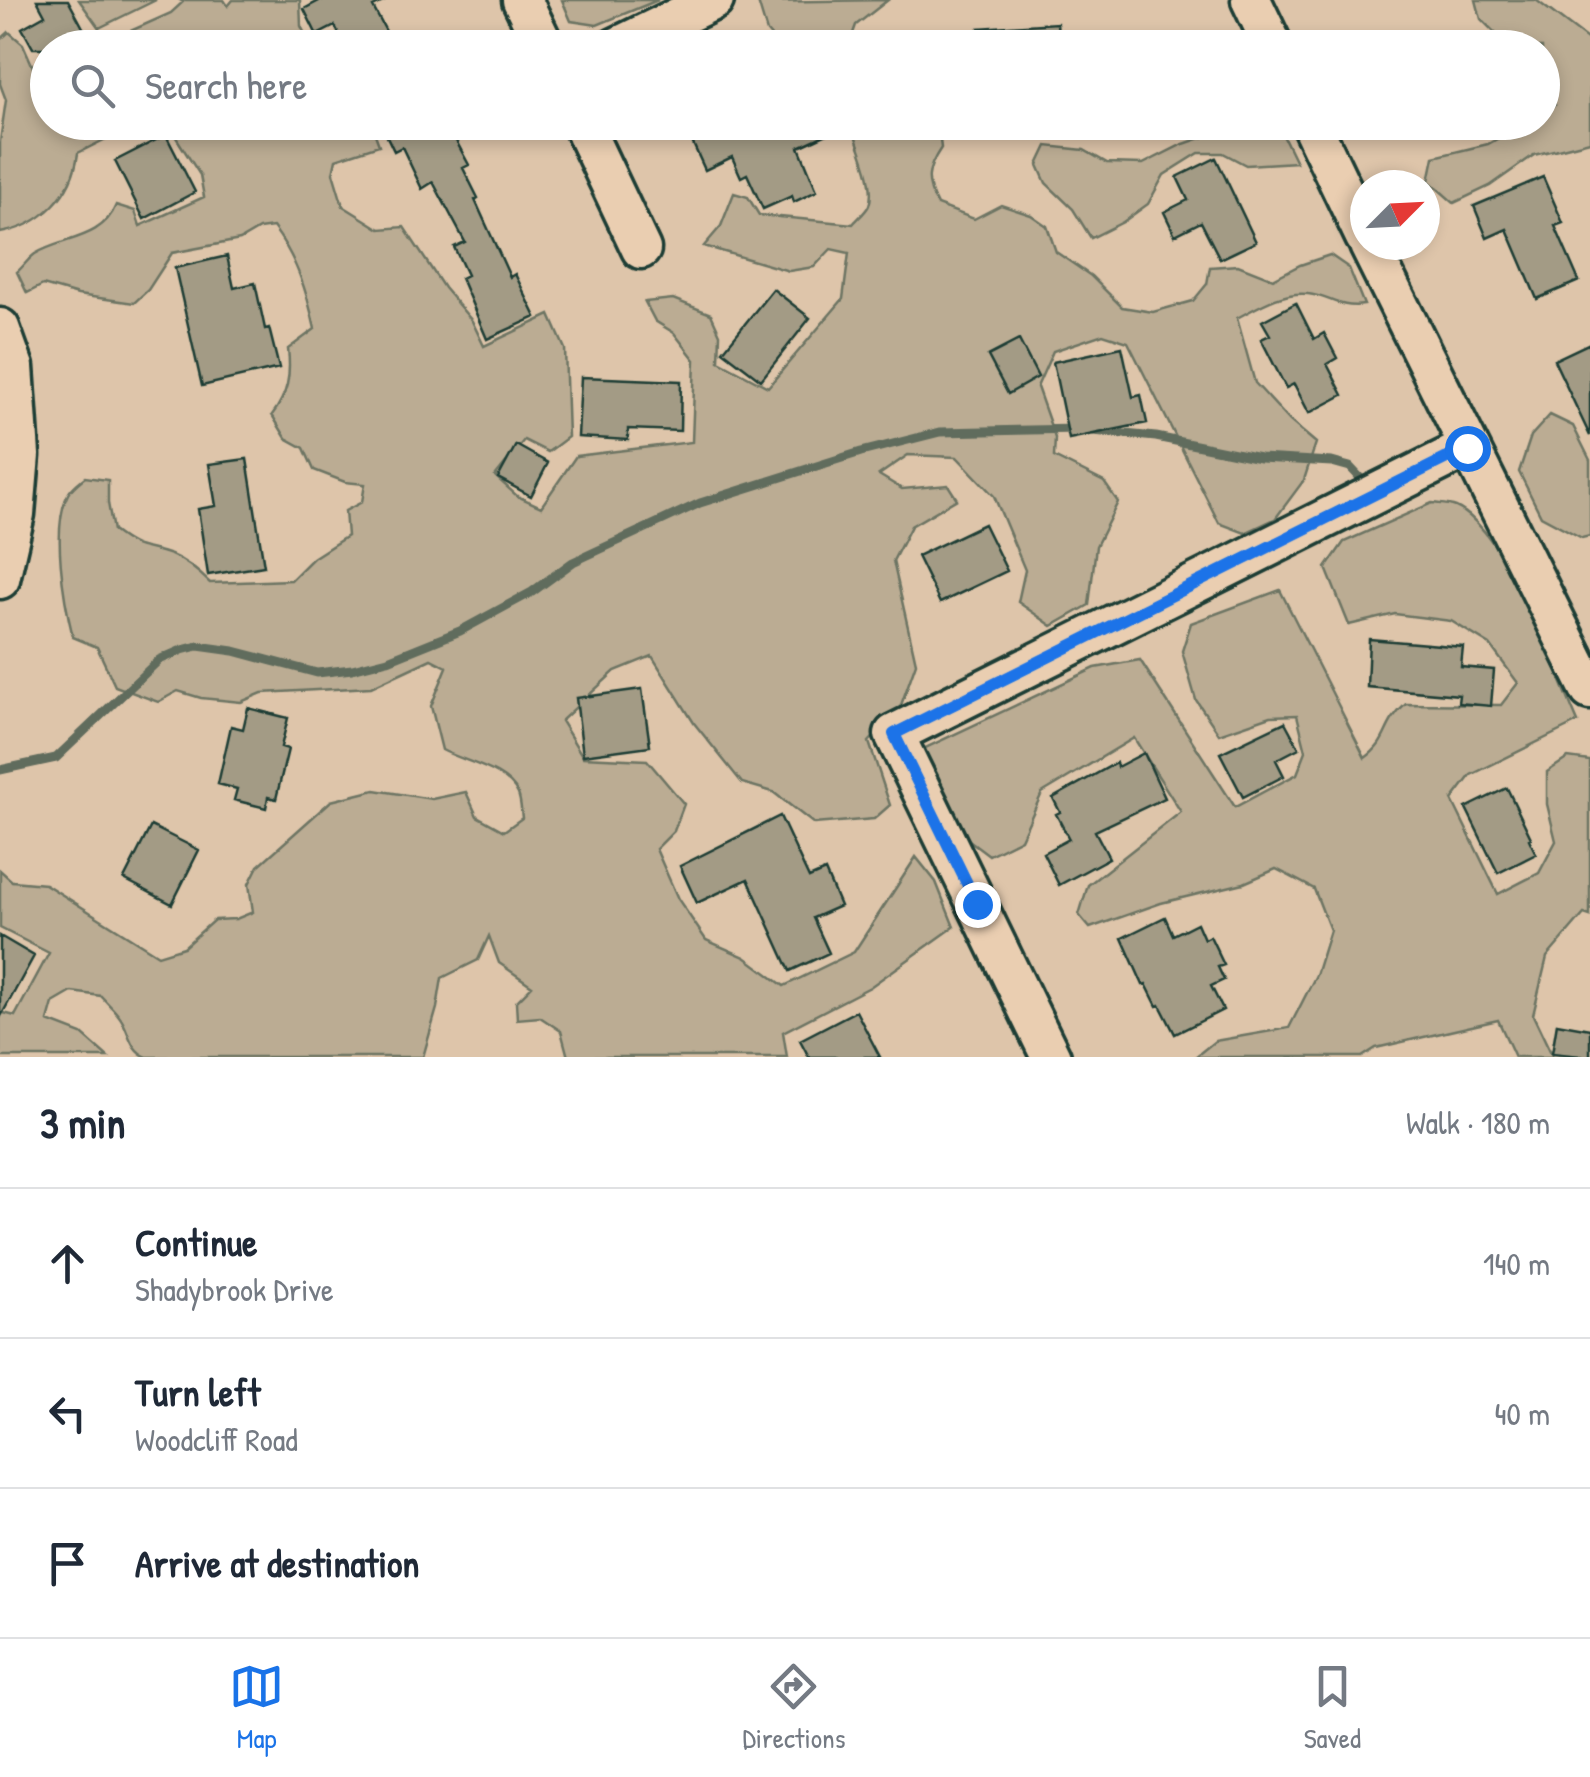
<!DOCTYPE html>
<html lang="en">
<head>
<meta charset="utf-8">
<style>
  :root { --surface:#fff; --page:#f6f6f7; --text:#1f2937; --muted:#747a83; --line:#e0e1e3; --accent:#1a73e8 }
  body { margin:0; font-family:"Patrick Hand",sans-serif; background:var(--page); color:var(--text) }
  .compass { position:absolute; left:1350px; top:170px; width:90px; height:90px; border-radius:50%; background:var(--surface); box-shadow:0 5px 15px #0003; rotate:66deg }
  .stop { position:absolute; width:30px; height:30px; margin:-22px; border:8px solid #1a73e8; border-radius:50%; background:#fff }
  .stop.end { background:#1a73e8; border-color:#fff; box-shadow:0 2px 10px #0008 }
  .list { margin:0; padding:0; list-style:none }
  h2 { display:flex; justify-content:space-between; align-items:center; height:130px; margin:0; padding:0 40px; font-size:42px }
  h2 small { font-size:32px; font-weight:400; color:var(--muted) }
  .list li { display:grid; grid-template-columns:65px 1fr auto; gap:30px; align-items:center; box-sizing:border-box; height:150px; padding:0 40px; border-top:2px solid var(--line) }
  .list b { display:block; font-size:38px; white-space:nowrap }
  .list p { margin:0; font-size:32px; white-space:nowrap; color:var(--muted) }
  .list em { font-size:32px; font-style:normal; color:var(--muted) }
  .icon { flex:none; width:55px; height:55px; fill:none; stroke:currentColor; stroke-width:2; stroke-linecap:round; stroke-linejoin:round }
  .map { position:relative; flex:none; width:1590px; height:1057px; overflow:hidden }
  .search { position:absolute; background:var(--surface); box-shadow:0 5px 15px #0003; left:30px; right:30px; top:30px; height:110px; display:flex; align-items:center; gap:25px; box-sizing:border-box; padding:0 35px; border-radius:55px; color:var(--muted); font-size:38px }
  .sheet { height:580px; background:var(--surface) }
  nav { display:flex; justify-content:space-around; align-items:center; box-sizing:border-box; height:140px; border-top:2px solid var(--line); background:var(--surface); font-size:28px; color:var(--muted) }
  nav a { display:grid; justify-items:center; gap:5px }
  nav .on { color:var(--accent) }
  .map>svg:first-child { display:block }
  .green { fill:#bbac93; stroke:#6d7464; stroke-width:2.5 }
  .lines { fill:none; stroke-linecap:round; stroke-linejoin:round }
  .stream { stroke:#606c5d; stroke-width:9 }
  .building { fill:#a39b85; stroke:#1f3d34; stroke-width:2.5 }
  .minor-casing { stroke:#1f3d34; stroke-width:45 }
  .minor { stroke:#eaceb1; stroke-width:38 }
  .route { stroke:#1a73e8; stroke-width:12 }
</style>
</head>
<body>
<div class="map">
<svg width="1590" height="1057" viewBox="0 0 1590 1057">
  <rect width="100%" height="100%" fill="#dec5aa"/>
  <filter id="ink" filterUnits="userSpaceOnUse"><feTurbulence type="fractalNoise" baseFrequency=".01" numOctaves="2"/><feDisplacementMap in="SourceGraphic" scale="20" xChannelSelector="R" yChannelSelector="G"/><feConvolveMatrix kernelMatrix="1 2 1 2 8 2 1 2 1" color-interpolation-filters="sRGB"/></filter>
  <g filter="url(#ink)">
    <!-- green -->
    <path class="green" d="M 79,0 L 156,0 L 99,28 Z
      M 180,0 L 224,0 L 228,6 L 233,0 L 300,0 L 301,26 L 311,46 L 323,42 L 326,47 L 112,47 L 117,37 L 171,13 L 183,2 Z
      M 562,0 L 658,0 L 597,25 L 571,21 Z
      M 888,0 L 856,25 L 851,39 L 855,48 L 780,47 L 767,32 L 758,2 Z
      M 1476,0 L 1536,0 L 1590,41 L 1590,141 L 1534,155 L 1490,186 L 1454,203 L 1429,181 L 1434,157 L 1488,144 L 1525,123 L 1542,122 L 1543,112 L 1555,105 L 1543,89 L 1542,48 L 1509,47 L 1481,19 Z
      M 9,32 L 23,44 L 44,92 L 47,91 L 48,122 L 138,123 L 78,153 C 73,194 42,226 0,233 L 0,141 L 6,100 L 0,84 L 0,40 Z
      M 167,123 L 371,123 L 379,145 L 336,159 L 333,173 L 343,206 L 380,229 L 404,227 L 444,288 L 472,321 L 484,346 L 550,315 L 565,349 L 568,437 L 548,452 L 524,440 L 495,476 L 517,496 L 541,507 L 576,456 L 692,442 L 695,360 L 674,333 L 655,321 L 645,302 L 673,299 L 711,314 L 720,334 L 719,361 L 768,387 L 843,299 L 849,253 L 831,249 L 814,267 L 789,271 L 704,246 L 721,226 L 734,193 L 748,197 L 759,215 L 853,224 C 857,219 867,211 869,205 C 877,185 857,144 851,123 L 938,123 L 941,148 C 926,170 925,182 937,205 L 974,219 L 1001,205 L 1031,215 L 1047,226 L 1056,252 L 1091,276 L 1122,307 L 1153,312 L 1193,301 L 1207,284 L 1210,267 L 1238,265 L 1273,279 L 1300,265 L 1330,255 L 1349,268 L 1364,305 C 1339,309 1329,296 1308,294 C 1283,291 1258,307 1237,318 L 1255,383 L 1290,421 L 1316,443 L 1304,480 L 1275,519 L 1245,533 L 1219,523 L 1128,342 L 1103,334 L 1053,351 L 1037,387 L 1055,438 L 1054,457 L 1104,482 L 1118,502 L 1096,546 L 1089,605 L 1052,626 L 1018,602 L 1025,570 L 994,496 L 957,457 L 908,455 L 879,475 L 902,489 L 948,485 L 957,499 L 911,526 L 893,561 L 916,663 L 900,708 L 869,742 L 890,805 L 874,819 L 814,824 L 773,792 L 742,783 L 694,723 L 652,656 L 615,671 L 561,721 L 583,757 L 647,760 L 684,804 L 674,831 L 656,849 L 678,899 L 706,940 L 745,957 L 784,986 L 854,952 L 916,857 L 936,882 L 954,927 L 870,987 L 783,1032 L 787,1057 L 568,1057 L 561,1031 L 540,1017 L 517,1019 L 516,1002 L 532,986 L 499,963 L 489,936 L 478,960 L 442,978 L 437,1008 L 423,1057 L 147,1057 C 128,1049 130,1030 119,1016 C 114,1009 107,1003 101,996 L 72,992 L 53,1003 L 48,1021 L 82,1034 L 108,1057 L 0,1057 L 0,1012 L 15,1016 L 49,953 L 0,928 L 0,870 L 12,881 L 45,884 L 158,955 L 184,947 L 214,920 L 236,919 L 253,912 L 249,884 L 258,866 L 331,801 L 375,790 L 432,799 L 466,792 L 477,816 L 504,831 L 522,818 C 521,811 521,801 518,794 C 507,769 464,762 442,750 L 431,706 L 447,667 L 431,659 L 371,687 L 262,693 L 241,702 L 201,698 L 178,691 L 158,702 L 115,686 L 97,647 L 73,637 C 64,601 51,527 68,494 C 72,487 79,482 85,477 L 108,480 L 108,503 L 113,531 C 140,552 143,545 171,555 C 186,561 199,572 210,583 L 291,580 L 313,558 L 347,536 L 345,511 L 362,502 L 365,484 L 345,482 L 314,470 L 304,448 L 286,438 L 272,415 C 288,394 291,375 288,349 L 315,329 C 307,292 296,257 273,227 L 259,229 L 240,240 L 172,253 L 148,290 L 134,303 L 78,295 L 43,285 L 27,293 L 17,272 C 23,267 29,258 35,254 C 63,237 102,240 116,205 L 135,211 L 140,226 L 204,197 L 200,175 Z
      M 1222,123 L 1277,123 L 1296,162 L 1246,165 L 1223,153 L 1199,153 L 1164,175 L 1148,204 L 1123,222 L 1091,238 L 1073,209 L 1046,183 L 1038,165 L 1047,146 L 1084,150 L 1107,163 L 1143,164 L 1181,145 L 1218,132 Z
      M 1550,415 L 1573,426 L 1590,460 L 1590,536 L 1582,538 L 1541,516 L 1519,472 L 1531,436 Z
      M 1432,503 C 1439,504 1449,504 1456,507 C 1506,530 1555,670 1578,722 L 1471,775 L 1452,800 L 1498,894 L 1539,873 L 1556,841 L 1547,804 L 1547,772 L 1568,758 L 1590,761 L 1590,916 L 1584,914 L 1547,957 L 1533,1015 L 1553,1057 L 1515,1057 L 1498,1020 L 1376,1048 L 1362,1057 L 1195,1057 L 1215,1041 L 1289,1028 L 1316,975 L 1330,930 L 1314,889 L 1276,869 L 1244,883 L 1161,903 L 1090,928 L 1079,915 L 1088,885 L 1181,812 L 1134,738 L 1042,793 L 1021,839 L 989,855 L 965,837 L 923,749 L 1095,668 L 1140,660 L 1235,807 L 1297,774 L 1306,751 L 1297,715 L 1271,716 L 1219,734 L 1196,700 L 1182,651 L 1191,623 L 1280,590 L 1365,758 C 1390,740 1381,726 1406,704 L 1501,705 L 1518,683 L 1490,645 L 1451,621 L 1395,614 L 1349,625 L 1326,568 L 1344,542 Z"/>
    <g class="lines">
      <!-- stream -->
      <path class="stream" d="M 1093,431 L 1156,437 L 1260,458 L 1332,462 L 1350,467 L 1367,485
        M 0,770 L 56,758 L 159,660 L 182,650 L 198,646 L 234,651 L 317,673 L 352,669 L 388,660 L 460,631 L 532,592 L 573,562 L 700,503 L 861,452 L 940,432 L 1078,429"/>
    </g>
    <!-- building -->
    <path class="building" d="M 37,0 L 68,0 L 94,48 L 33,48 L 22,28 L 45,15 Z
      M 321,0 L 387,0 L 373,7 L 388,35 L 383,36 L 389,48 L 346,48 L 335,26 L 317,35 L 304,9 Z
      M 1057,23 L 1059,48 L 980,48 L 979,28 Z
      M 380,122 L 451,122 L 447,124 L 469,165 L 463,168 L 478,198 L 475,200 L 510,277 L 515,274 L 536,317 L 487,339 L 461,278 L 467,275 L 454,247 L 465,242 L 433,182 L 422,189 L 402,147 L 394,151 Z
      M 721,122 L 853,122 L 799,147 L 817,191 L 794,202 L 792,196 L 763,209 L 747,174 L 741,177 L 732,157 L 705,170 L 690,137 Z
      M 166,135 L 195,192 L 144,219 L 115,161 Z
      M 1216,158 L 1256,242 L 1220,259 L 1201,222 L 1175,235 L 1164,212 L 1188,200 L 1177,177 Z
      M 1543,177 L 1563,223 L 1555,226 L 1579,281 L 1537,299 L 1507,229 L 1487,238 L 1474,206 Z
      M 227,256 L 234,288 L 255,283 L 265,329 L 269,328 L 279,368 L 202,386 L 175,268 Z
      M 773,289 L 810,318 L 761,380 L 723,351 Z
      M 1296,303 L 1314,339 L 1324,333 L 1337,358 L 1327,364 L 1343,395 L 1309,413 L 1294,384 L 1286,388 L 1261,339 L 1270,335 L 1262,321 Z
      M 1019,340 L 1038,377 L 1008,394 L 988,356 Z
      M 1590,343 L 1590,436 L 1554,360 Z
      M 1122,347 L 1133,397 L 1141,395 L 1147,423 L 1069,439 L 1053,362 Z
      M 581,377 L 681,381 L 680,431 L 628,429 L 628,440 L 578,437 Z
      M 516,445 L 548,463 L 531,496 L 498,478 Z
      M 247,459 L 264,566 L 208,575 L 198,509 L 216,506 L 209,464 Z
      M 984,524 L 1007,571 L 940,603 L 917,556 Z
      M 1369,639 L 1463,647 L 1461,667 L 1494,670 L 1491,706 L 1458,703 L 1459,695 L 1367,687 Z
      M 642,689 L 650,746 L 583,755 L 576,698 Z
      M 248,708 L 288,718 L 281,747 L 288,749 L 276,799 L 268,797 L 266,808 L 234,800 L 237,789 L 218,784 L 231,726 L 243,729 Z
      M 1285,722 L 1299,748 L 1276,760 L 1284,776 L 1243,797 L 1220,753 Z
      M 1144,753 L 1165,798 L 1095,831 L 1109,858 L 1059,885 L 1043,853 L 1069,839 L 1056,814 L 1060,812 L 1053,798 L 1116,763 L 1117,767 Z
      M 1507,788 L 1531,838 L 1529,839 L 1536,854 L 1498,873 L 1466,808 Z
      M 780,816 L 809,878 L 825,871 L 840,906 L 813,918 L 829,953 L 790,971 L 748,879 L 697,903 L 680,866 Z
      M 151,826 L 199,850 L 172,904 L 124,879 Z
      M 1165,917 L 1173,935 L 1197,923 L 1204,939 L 1210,936 L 1224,965 L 1218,967 L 1224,980 L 1211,986 L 1223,1010 L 1175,1034 L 1160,1005 L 1157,1006 L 1146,984 L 1143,985 L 1122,938 Z
      M 0,936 L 34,956 L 0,1018 Z
      M 856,1011 L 880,1057 L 809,1057 L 800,1040 Z
      M 1557,1023 L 1590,1029 L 1590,1057 L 1552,1053 Z"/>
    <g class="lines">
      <defs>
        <path id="minor" d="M 522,0 L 545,48
          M 1251,0 L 1274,48
          M 615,48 L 714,0
          M 581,122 L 641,249
          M 1310,122 L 1365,237
          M 1369,245 L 1590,690
          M 0,328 L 14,367 L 20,455 L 15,514 L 0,579
          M 1051,1057 L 894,734 L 1467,448"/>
      </defs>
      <!-- minor casing -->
      <use href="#minor" class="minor-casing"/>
      <!-- minor -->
      <use href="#minor" class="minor"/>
    </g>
  </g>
  <g class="lines" filter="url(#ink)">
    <!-- route -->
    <path class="route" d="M 977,904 L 894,734 L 1467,448"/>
  </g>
</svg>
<svg class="compass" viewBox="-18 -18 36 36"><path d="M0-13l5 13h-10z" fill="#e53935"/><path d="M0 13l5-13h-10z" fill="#747a83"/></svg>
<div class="stop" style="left:1467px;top:448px"></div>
<div class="stop end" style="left:977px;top:904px"></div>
<div class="search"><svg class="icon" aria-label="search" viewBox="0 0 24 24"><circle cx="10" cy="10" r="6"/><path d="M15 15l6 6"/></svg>Search here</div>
</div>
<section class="sheet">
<h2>3 min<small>Walk · 180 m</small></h2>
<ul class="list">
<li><svg class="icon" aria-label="ahead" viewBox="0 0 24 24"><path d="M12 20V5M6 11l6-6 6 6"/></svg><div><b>Continue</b><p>Shadybrook Drive</p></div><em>140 m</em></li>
<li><svg class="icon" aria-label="left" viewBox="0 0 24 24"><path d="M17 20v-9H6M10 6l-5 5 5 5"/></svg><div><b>Turn left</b><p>Woodcliff Road</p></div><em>40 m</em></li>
<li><svg class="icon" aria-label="arrive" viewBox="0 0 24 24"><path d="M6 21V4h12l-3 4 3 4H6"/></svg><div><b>Arrive at destination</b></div></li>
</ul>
</section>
<nav>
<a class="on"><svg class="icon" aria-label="map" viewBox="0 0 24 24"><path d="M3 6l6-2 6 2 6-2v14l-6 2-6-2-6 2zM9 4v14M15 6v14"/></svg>Map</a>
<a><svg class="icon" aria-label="directions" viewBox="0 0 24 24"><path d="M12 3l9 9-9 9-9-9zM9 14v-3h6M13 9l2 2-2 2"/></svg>Directions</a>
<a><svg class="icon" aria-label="saved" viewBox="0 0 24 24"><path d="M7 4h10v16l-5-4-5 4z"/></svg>Saved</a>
</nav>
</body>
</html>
